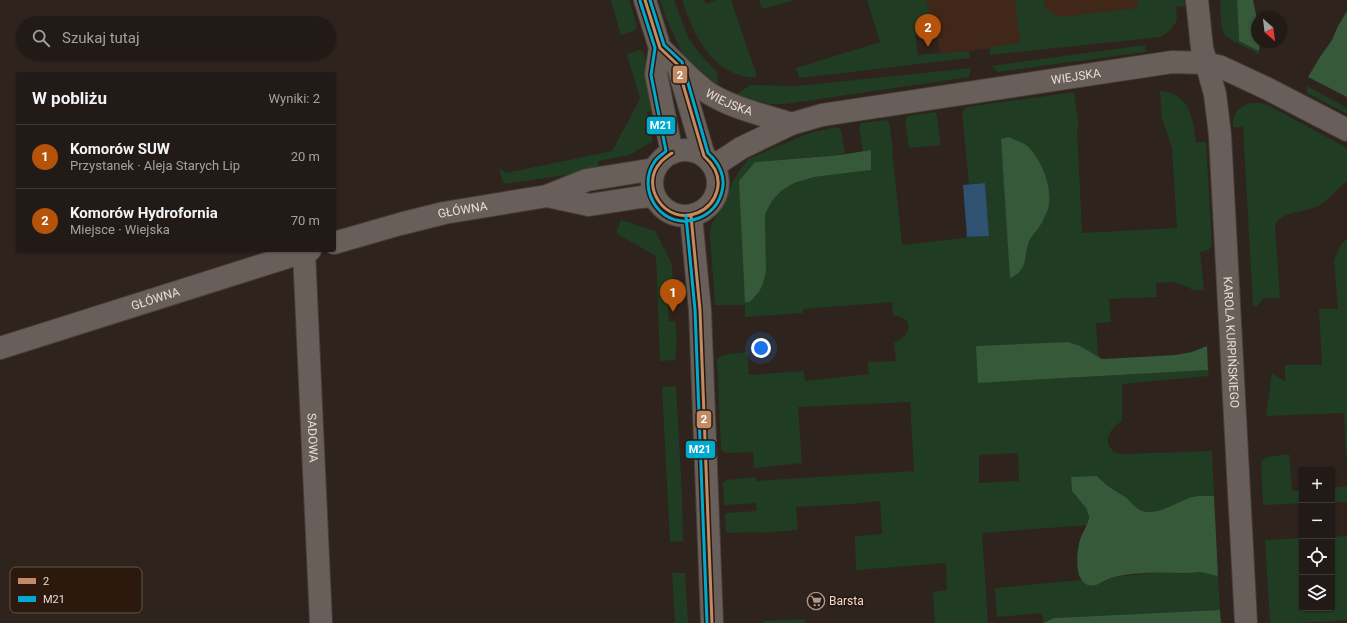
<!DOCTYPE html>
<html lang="pl">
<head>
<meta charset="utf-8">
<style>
  :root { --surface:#221a16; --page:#2e2723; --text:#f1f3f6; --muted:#a2a1a1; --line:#3f3835; --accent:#b45309 }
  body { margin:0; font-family:Roboto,sans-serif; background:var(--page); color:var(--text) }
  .controls { position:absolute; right:12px; bottom:12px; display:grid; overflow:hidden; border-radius:4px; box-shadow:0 1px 3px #0004 }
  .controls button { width:36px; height:36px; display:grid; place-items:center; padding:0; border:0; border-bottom:1px solid var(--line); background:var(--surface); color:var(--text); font:20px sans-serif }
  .compass { position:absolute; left:1251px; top:12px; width:36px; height:36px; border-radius:50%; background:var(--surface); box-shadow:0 1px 3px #0004; rotate:152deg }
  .you { position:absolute; left:761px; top:348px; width:14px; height:14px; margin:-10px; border:3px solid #fff; border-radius:50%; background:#1a73e8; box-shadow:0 0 0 6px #1a73e833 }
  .badge { display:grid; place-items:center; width:26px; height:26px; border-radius:50%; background:var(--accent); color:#fff; font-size:13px; font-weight:700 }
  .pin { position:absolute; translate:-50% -33px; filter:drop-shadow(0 1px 2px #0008) }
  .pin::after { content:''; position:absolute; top:21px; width:14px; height:12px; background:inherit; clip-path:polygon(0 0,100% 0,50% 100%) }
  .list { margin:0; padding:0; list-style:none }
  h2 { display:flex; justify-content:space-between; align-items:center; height:52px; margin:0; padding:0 16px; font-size:17px }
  h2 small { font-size:13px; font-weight:400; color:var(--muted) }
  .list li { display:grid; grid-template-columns:26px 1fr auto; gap:12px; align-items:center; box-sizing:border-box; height:64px; padding:0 16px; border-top:1px solid var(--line) }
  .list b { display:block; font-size:15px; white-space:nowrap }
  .list p { margin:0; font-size:13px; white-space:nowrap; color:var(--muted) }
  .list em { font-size:13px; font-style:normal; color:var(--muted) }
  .icon { flex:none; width:22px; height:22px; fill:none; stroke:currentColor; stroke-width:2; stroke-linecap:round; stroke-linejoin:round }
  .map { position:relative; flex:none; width:1347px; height:623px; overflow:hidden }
  .search { position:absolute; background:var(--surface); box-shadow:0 1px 3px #0004; left:16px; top:16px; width:320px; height:44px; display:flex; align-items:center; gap:10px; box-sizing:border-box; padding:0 14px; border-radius:22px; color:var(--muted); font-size:15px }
  .panel { position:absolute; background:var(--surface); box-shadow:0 1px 3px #0004; left:16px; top:72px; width:320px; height:180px; border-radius:4px }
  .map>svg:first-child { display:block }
  .built { fill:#402718 }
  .green { fill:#203d23; fill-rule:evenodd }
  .forest { fill:#36593a }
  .water { fill:#305272 }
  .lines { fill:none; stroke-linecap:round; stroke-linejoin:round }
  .minor-casing { stroke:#483e39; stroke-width:24 }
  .minor { stroke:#685f5a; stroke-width:22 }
  .bus-1-casing { stroke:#2c180c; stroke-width:6 }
  .bus-2-casing { stroke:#2c180c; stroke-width:6 }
  .bus-1 { stroke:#c18c65; stroke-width:3 }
  .bus-2 { stroke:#00a9ce; stroke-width:3 }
  .labels { text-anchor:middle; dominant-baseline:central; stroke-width:3; stroke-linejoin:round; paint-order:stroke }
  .street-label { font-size:12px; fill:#eadcd3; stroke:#2c180c }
  .poi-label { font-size:12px; fill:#eadcd3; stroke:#2c180c; text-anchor:start }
  .key { fill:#2c180c; stroke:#655348; stroke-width:1 }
  .key-label { font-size:11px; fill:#eadcd3 }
  .line-badge { stroke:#2c180c; stroke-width:1.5 }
  .badge-label { font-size:11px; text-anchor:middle; font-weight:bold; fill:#fff }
</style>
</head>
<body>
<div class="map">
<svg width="1347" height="623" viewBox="0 0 1347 623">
  <rect width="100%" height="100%" fill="#2e231d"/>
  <!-- built -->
  <path class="built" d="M 926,0 L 1159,0 L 1160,27 L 969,51 L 941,53 Z"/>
  <!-- green -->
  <path class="green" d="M 611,0 L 629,0 L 637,27 L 634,31 L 621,35 Z
    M 660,0 L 674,0 L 688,37 L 699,53 L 717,72 L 718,85 L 690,62 L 682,53 L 666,18 Z
    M 682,0 L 704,0 L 706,4 L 716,0 L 731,0 L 756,73 L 756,76 L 754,78 C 749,77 742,76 736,74 C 705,62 692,29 682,0 Z
    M 759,0 L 796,0 L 762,9 Z
    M 867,0 L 926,0 L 935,31 L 915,35 L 918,55 L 969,51 L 970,58 L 799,78 L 796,68 L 880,42 Z
    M 1015,0 L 1044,0 L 1045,9 L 1059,17 L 1138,8 L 1137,0 L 1186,0 L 1186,6 L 1176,7 C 1176,10 1177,14 1177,18 C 1176,26 1167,34 1160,37 L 990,55 L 990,47 L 1020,43 Z
    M 1220,0 L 1237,0 L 1239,40 L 1259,51 L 1259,54 C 1252,50 1229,40 1225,35 C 1220,28 1221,9 1220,0 Z
    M 1145,45 L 1146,52 L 998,72 L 991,66 Z
    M 639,50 L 644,53 L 656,110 L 647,112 L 652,130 L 652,142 L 629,155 L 598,161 L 599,170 L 505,184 L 502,180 L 499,168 L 506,173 L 612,151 L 640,99 L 627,54 Z
    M 971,68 L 969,77 L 786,104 L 770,104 L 736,95 L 750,85 L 795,86 L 817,84 Z
    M 1307,86 L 1347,108 L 1347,114 L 1307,93 Z
    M 1160,91 C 1190,93 1193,118 1196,142 L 1206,142 L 1212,247 L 1208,250 L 1200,252 L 1204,290 L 1192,290 L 1188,287 L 1174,282 L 1156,283 L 1157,297 L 1109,299 L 1111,322 L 1096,323 L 1098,357 L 1090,352 L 978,383 L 1208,370 L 1209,376 L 1122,384 L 1122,421 C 1111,427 1102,441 1113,451 C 1115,453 1119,454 1122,454 L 1212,451 L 1214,496 C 1208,496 1201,495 1195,496 C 1180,499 1156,519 1140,510 C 1134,507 1130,500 1124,496 C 1112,489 1107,486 1097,476 L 1072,491 C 1081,503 1092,509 1087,525 L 982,533 L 988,623 L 935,623 L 933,592 L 947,590 L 946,563 L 856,570 L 855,536 L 882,534 L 880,501 L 850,504 L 796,507 L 798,530 L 758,533 L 758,532 L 726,533 L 725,513 L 757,511 L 756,503 L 724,505 L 723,483 L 727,480 L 755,477 L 756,481 L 914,471 L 910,402 L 798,407 L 802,463 L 754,468 L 753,452 L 726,453 L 721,450 L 717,359 L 724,355 L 747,352 L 749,375 L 804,371 L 805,381 L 869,374 L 868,362 L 896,361 L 894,343 C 912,335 915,318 893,315 L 892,302 L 803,309 L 803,313 L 745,317 L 745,305 L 715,305 L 710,234 L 711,225 L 722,207 L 734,179 L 748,159 L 809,133 L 837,127 L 841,130 L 845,154 L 756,162 L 750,302 L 759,292 L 763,284 L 766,271 L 765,214 L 772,201 L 781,191 L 794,183 L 814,177 L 871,170 L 871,150 L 863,151 L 859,127 L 861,123 L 886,120 L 889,122 L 893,149 L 892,150 L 902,245 L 989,235 L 985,183 L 969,184 L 962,112 L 967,107 L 1074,92 L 1079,128 L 1077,128 L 1082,233 L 1177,228 L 1172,148 L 1162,118 ZM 1009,137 L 1035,231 C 1033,235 1031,239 1029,243 C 1022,260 1030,266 1011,277 L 1001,139 ZM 1018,453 L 1019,481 L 979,483 L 979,455 Z
    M 1251,103 L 1261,103 L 1270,106 L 1347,148 L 1347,181 C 1337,189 1328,202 1316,207 C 1303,213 1281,210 1275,226 L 1280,298 L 1264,298 L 1257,306 L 1253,306 L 1243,127 L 1233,127 C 1232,114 1238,106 1251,103 Z
    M 936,112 L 941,145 L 909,148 L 905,120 L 908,116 Z
    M 621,220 L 655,231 L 672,264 L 674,302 L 668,302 L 669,321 L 675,321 L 677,338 L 675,360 L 660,361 L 656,256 L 617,234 L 617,230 Z
    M 1347,239 L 1347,456 L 1346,456 L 1344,413 L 1266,416 L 1272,373 L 1285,381 L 1285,365 L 1322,365 L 1319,309 L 1338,309 L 1334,260 L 1341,244 Z
    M 676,386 L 682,494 L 683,541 L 670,542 L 662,387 Z
    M 1289,454 L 1292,491 L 1302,491 L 1302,503 L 1263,505 L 1261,462 L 1266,457 Z
    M 1347,486 L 1347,502 L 1332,502 L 1332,488 Z
    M 1347,536 L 1347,620 L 1300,623 L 1270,623 L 1265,540 L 1302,538 L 1302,608 L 1332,608 L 1332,537 Z
    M 1170,572 L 1184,574 L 1200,572 L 1218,576 L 1220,610 L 1054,618 L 1043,622 L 1042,613 L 997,617 L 995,588 L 1082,580 L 1087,584 L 1100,584 L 1113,577 L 1152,573 Z
    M 672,573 L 685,573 L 688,623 L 675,623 Z
    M 805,619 L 805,623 L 763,623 L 763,621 Z"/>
  <!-- forest -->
  <path class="forest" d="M 1237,0 L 1253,0 L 1257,20 L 1257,42 L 1260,42 L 1259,51 L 1239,41 Z
    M 1347,11 L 1347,97 L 1308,77 L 1320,57 L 1332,40 L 1338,26 Z
    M 1009,137 C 1014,140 1021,142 1026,145 C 1040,156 1052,186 1049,204 C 1049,208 1046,214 1044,218 C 1041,227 1033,233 1029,242 C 1023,257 1029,270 1010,278 L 1001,139 Z
    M 871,150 L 871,170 L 814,177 L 794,183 L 781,191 L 772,201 L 765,214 L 766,271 L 763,284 L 759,292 L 750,302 L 745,302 L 739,181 L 755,162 L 840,155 Z
    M 1068,342 L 1080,346 L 1102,359 L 1176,355 L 1192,352 L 1207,346 L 1208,370 L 978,383 L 976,346 Z
    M 1097,476 C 1107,486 1112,489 1124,496 C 1130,500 1134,507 1140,510 C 1155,518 1178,501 1192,497 C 1199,495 1207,496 1214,496 L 1218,576 C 1212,575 1206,573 1200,572 C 1194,572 1188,574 1182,573 C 1160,572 1136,572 1114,577 C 1104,579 1091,594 1081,579 C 1075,570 1077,547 1081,537 C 1084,530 1088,524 1089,517 L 1086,508 L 1072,491 L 1071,477 Z
    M 1220,610 L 1221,623 L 1043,623 L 1054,618 Z"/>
  <!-- water -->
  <path class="water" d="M 985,183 L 989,236 L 967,237 L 963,185 Z"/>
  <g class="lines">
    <defs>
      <g id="minor">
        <path d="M 645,0 L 660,48 L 656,74 L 672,153"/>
        <path id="s1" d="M 1197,0 L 1202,48 L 1215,94 L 1220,135 L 1246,623"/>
        <path id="s2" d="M 660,48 C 676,63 691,81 710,94 C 735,109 764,115 791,124"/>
        <path d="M 678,67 L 704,156"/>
        <circle cx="685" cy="183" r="33"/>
        <path id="s3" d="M 714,166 L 741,148 L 791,124 L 822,115 L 1172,62 L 1205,63 L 1221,67 L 1268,89 L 1347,130"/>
        <path d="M 547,196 L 589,205 L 641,197 L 654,196"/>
        <path d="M 691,216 L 700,310 L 712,623"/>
        <path id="s4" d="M 334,243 L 400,224 L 444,213 L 547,196 L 587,180 L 655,169"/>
        <path id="s5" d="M 304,252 L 321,623"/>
        <path id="s6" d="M 0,348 L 310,250"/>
      </g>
    </defs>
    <!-- minor casing -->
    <use href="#minor" class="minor-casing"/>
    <!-- minor -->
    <use href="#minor" class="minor"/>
    <defs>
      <path id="bus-1" d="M 645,0 L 660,48 L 677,64 L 704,156
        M 672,153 C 668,156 663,159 660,163 C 639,186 666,226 697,213 C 707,209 714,202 717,191 C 721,177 714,165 704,156
        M 691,216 L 700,310 L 712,623"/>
      <path id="bus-2" d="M 640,1 L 655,48 L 651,75 L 666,151 C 663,154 658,157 655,161 C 634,191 664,233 699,218 C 711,213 719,204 722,191 C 726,177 719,163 708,153 L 682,62 L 664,45 L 650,0
        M 686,216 L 695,310 L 707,623"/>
    </defs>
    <!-- bus-1 casing -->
    <use href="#bus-1" class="bus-1-casing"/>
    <!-- bus-2 casing -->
    <use href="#bus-2" class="bus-2-casing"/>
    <!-- bus-1 -->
    <use href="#bus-1" class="bus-1"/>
    <!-- bus-2 -->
    <use href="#bus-2" class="bus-2"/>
  </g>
  <!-- icons -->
  <defs>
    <symbol id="supermarket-ring" viewBox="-11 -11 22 22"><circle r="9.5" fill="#2c180c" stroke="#a89b93" stroke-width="1.5"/><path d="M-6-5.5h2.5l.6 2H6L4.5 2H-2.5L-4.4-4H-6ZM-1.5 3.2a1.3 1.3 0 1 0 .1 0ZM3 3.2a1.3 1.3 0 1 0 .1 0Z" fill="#a89b93"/></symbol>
  </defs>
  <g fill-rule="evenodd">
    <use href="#supermarket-ring" x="806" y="591" width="20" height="20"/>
  </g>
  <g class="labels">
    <!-- street labels -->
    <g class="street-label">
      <text stroke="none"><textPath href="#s3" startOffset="377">WIEJSKA</textPath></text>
      <text stroke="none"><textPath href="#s2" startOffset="89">WIEJSKA</textPath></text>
      <text stroke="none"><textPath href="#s4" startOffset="133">GŁÓWNA</textPath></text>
      <text stroke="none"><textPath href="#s6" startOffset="163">GŁÓWNA</textPath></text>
      <text stroke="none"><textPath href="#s1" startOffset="345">KAROLA KURPIŃSKIEGO</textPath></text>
      <text stroke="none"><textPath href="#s5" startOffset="186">SADOWA</textPath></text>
    </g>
    <!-- poi labels -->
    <g class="poi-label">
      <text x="829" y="601">Barsta</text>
    </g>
  </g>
  <!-- legend -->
  <rect x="10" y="567" width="132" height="46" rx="6" class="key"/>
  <rect x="18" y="578" width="18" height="6" fill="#c18c65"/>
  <rect x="18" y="596" width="18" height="6" fill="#00a9ce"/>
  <g class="key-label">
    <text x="43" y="585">2</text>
    <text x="43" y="603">M21</text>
  </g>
  <g class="line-badge">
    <rect x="672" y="65" width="16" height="19" rx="4" fill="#c18c65"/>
    <rect x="646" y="116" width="30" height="19" rx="4" fill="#00a9ce"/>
    <rect x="696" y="410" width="16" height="19" rx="4" fill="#c18c65"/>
    <rect x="685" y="440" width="31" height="19" rx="4" fill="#00a9ce"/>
  </g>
  <g class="badge-label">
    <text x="680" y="79">2</text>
    <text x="661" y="129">M21</text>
    <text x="704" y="423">2</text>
    <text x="700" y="453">M21</text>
  </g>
</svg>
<div class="controls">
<button>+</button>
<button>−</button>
<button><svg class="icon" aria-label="locate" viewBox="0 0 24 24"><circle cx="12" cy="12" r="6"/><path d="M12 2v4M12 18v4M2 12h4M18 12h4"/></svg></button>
<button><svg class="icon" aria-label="layers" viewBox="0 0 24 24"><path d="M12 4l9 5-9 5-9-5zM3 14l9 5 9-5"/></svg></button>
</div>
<svg class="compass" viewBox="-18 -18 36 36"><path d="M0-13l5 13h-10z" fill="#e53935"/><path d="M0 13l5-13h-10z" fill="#a2a1a1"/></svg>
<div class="you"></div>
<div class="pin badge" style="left:673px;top:312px">1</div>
<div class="pin badge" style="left:928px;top:47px">2</div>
<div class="search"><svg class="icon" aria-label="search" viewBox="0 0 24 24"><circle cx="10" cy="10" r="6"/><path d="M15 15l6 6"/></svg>Szukaj tutaj</div>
<section class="panel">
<h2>W pobliżu<small>Wyniki: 2</small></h2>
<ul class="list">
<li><span class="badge">1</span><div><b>Komorów SUW</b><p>Przystanek · Aleja Starych Lip</p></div><em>20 m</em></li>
<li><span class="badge">2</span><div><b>Komorów Hydrofornia</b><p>Miejsce · Wiejska</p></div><em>70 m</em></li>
</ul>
</section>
</div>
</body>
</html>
